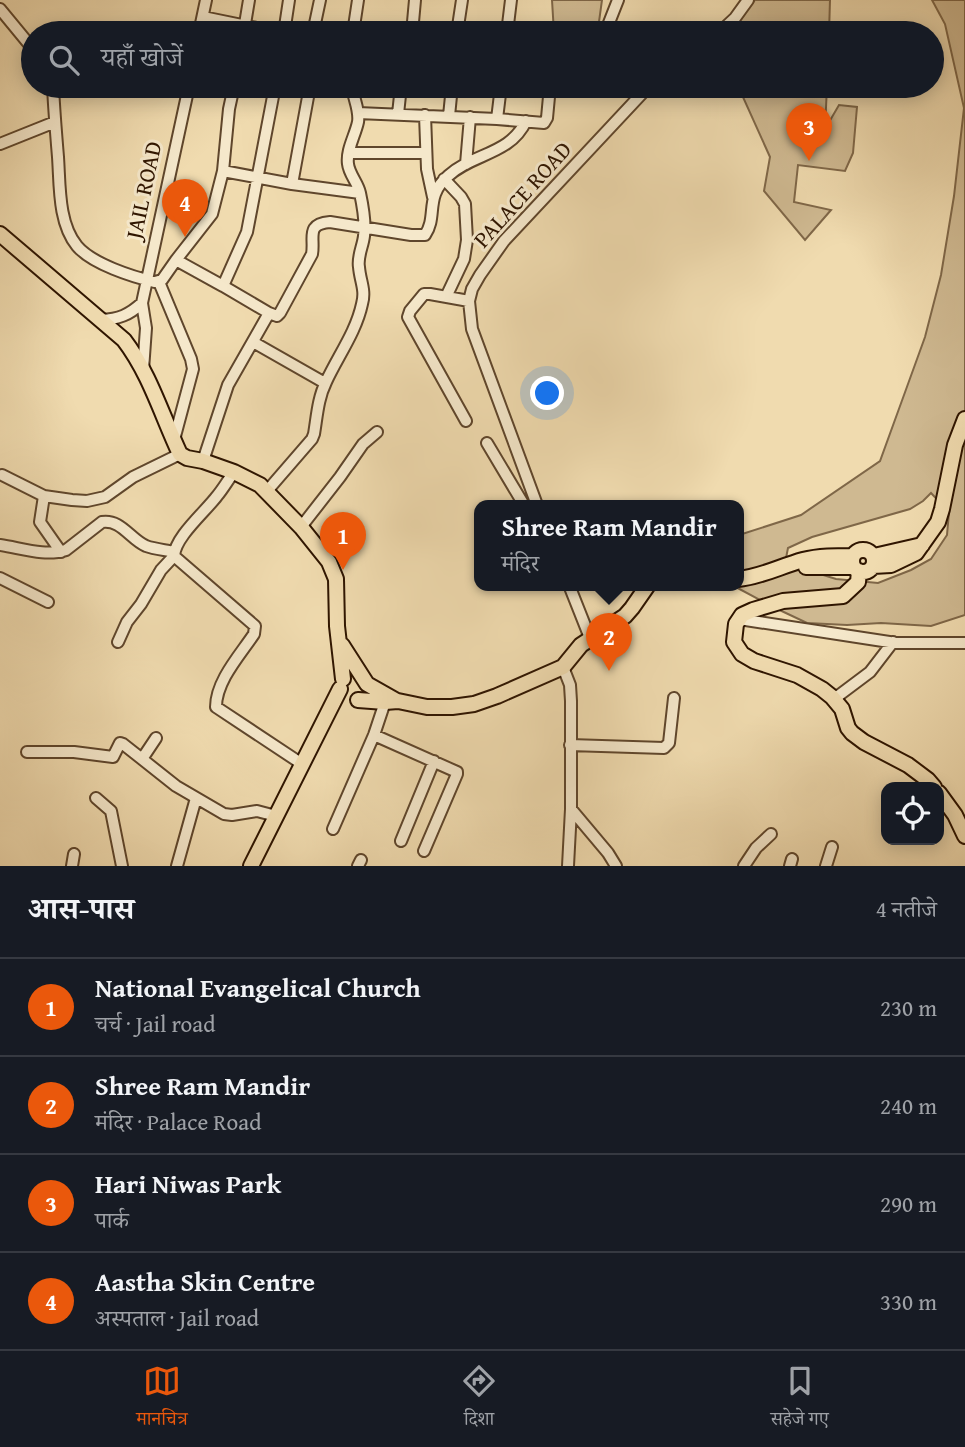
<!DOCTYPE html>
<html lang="hi">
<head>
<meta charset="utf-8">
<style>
  :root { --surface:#171b24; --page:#242831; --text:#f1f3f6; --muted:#9ea1a6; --line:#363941; --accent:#ea580c }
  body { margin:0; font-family:"Gentium Book Plus","Noto Serif Devanagari",serif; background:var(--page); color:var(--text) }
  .controls { position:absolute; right:21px; bottom:21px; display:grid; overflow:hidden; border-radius:14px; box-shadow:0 4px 18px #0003 }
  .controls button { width:63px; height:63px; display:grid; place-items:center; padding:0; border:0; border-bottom:2px solid var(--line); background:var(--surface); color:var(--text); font:35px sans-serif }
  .you { position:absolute; left:548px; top:394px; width:24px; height:24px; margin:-18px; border:5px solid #fff; border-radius:50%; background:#1a73e8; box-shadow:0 0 0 10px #1a73e833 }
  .badge { display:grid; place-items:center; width:46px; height:46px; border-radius:50%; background:var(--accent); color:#fff; font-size:23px; font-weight:700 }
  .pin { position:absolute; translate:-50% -58px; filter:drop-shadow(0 2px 4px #0008) }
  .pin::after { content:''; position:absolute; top:37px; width:24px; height:21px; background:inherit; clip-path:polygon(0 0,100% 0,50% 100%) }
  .popup { position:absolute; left:474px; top:500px; width:270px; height:91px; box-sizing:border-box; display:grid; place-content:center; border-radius:14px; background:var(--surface); filter:drop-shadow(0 2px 5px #0005); font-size:23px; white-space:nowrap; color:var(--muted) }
  .popup b { font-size:26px; color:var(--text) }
  .popup::after { content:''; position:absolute; left:50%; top:100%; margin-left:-14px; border:14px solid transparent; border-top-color:var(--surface) }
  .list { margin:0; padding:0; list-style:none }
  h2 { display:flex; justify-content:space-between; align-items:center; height:91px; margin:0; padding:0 28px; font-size:30px }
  h2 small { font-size:23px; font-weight:400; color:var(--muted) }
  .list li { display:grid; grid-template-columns:46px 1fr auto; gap:21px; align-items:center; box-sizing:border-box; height:98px; padding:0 28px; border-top:2px solid var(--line) }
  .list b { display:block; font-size:26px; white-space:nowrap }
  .list p { margin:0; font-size:23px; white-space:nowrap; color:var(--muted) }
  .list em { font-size:23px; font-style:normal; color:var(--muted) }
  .icon { flex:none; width:38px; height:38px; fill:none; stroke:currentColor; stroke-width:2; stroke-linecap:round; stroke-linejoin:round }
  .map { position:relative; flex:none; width:965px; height:866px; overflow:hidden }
  .search { position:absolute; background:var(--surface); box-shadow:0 4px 18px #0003; left:21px; right:21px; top:21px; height:77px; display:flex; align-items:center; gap:18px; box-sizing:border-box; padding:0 24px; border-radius:38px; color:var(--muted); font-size:26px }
  .sheet { height:483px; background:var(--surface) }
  nav { display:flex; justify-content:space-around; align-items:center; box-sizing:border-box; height:98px; border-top:2px solid var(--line); background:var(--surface); font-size:19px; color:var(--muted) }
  nav a { display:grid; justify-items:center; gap:4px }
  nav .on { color:var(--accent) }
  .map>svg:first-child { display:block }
  .green { fill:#cfb991; stroke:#7f6748; stroke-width:2; fill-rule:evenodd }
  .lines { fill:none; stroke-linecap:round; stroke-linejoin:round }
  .minor-casing { stroke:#5f462c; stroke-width:14 }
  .major-casing { stroke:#2f1500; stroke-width:18 }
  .minor { stroke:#f5e8cb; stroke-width:10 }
  .major { stroke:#f0dbaf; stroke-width:14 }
  .labels { text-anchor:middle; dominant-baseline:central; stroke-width:6; stroke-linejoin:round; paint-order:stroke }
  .street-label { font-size:23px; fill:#2f1500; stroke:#f5e8cb }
</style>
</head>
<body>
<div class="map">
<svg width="965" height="866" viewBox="0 0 965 866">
  <rect width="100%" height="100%" fill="#f0dbaf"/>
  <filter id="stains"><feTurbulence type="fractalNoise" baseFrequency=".00286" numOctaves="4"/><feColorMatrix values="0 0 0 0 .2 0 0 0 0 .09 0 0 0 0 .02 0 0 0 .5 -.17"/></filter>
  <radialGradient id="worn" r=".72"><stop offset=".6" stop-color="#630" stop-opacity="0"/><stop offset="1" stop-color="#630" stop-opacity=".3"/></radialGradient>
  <!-- green -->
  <path class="green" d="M 552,0 L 602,0 L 598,29 L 594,33 L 554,33 Z
    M 755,0 L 830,0 L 829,33 L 729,33 Z
    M 932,0 L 965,0 L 965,615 L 931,626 L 881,623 L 847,625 L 807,623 L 771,606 L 732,585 L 738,585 L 739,535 L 801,515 L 880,461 L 904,395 L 925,337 L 941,275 L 954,196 L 964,108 L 945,24 ZM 931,493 L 949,512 L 947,535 L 931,559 L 911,570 L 878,583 L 836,579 L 785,563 L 788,548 L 812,537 L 910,509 L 923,501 Z
    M 738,86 L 827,86 L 825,129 L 839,105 L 857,107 L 853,153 L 845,171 L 798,165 L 794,202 L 831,210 L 805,240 L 764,191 L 770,157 Z"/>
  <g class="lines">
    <defs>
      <path id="minor" d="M 0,9 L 33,49
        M 203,17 L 281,33
        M 244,30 L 249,0
        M 199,33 L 206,0
        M 284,33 L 289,0
        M 313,33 L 320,0
        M 353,33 L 358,0
        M 412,33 L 415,0
        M 457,33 L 462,0
        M 507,33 L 511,0
        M 605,33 L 618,0
        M 719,33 L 735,18 L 748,0
        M 53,86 C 54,109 56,133 58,157 C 60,185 58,223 77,246 C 92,264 133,277 155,282 L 162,280 L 176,260
        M 358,113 L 497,119 L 544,123 L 547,118 L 550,86
        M 398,114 L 401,86
        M 425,115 L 427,169 L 433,197
        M 449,116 L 452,86
        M 497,119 L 501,86
        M 0,144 L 55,122
        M 349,153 L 425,153
        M 466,164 L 470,117
        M 223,171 L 229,109 L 234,86
        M 444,179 L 461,197 L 465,204 L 467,240 L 464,259 L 446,297
        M 292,184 L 310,86
        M 159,282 L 191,359 L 193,369 L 174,440
        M 223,286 L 247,232 L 275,86
        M 269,313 L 277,316 L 280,313 L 312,254 C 315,238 305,224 330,222 L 411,235 L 425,235 C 438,216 424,197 448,176 C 473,153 510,155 526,121
        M 101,320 C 119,319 129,315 142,303
        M 253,342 L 325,383
        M 143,370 L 146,328 L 142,303 L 189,86
        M 466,421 L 408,317 L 410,311 L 424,294 L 430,294 L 469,301
        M 487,443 L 524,505
        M 203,461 L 228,385 L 269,313 L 223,286 L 176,260 L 212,214 L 223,171 L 292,184 L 360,193
        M 2,475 L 44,496 L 72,500 L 87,501 L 105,497 L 133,477 L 180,454
        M 267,491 L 312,439 L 314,434 C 317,416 318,398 326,382 C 338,356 356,332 362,304 C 366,290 360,281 359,267 C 357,257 363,246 364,236 C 366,222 363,207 360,193 C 358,183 349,174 348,164 C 346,150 355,136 358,122 C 360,110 353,98 352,86
        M 44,496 L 40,522 L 61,552
        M 537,505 L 472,329 L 469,301 L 472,289 L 480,275 L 504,241 L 649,86
        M 301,527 L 340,477 L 363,444 L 377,432
        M 0,545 C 21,548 45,557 66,550 L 102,522 C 121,519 130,539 146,546 C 154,549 165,550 174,552
        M 174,556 L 255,626 L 254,634 C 240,655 216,681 216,707 L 302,764
        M 0,578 L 48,602
        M 569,585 L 590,638
        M 739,619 L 896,643 L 965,643
        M 118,642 L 127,622 L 141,604 L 161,570 L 174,556 C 175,537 205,512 217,496 C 223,489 228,480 234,472
        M 563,667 L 570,685 L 571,701 L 571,809 L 568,866
        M 834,699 L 870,672 L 893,642
        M 374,735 L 457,772 L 457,774 L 424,851
        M 156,738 L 142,759 L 176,786 L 224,814 L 232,815 L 257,811 L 276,816
        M 570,745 L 664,748 L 669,743 L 674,698
        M 27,752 L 74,752 L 113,757 L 120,743 L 123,744 L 142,759
        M 96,798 L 111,811 L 122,866
        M 571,809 L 608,853 L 616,866
        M 333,829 L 374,735 L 385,702
        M 401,841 L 434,761
        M 72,866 L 74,854
        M 177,866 L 196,798
        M 358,866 L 361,860
        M 744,866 L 756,848 L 771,834
        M 790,866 L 792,859
        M 826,866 L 832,847"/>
      <path id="major" d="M 0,234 L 124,340 C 150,374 162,416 180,454 L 187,458 L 203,461 L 234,472 L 260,485 L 301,527 L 329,562 L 336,579 L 337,626 L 343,679
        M852 561a11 11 0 1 1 22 0a11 11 0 1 1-22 0Z
        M 874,556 L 922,545
        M 873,566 L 891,565 L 916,553 L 938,522 L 942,509 L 955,445 L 965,419
        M 806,567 L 853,567
        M 859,571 L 858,582 L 843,596 L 783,601 L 753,610 L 742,615 L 736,624 L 734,642 L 742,654 L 754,661 L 797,675 L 822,689 L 832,697 L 842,709 L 848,728 L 852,733 L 864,742 L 908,765 L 928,780 L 934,787
        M 738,579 C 761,577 781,566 803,560 C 819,556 836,556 853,556
        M 342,645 L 367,684 L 397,701
        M 358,700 L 385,702 L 398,701 L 427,707 L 452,707 L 474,704 L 497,696 L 563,667 L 581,645 L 625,616 L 632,608 L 648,585
        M 939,793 L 955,815 L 965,836
        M 251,866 L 340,689"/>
    </defs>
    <!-- minor casing -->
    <use href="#minor" class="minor-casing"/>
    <!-- major casing -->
    <use href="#major" class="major-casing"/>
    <!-- minor -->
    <use href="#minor" class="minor"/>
    <!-- major -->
    <use href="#major" class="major"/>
  </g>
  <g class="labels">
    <!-- street labels -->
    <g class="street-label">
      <text transform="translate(143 190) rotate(-78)">JAIL ROAD</text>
      <text transform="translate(522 194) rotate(-48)">PALACE ROAD</text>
    </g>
  </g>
  <rect width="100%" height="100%" filter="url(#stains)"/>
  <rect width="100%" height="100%" fill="url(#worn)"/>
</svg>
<div class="controls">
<button><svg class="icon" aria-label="locate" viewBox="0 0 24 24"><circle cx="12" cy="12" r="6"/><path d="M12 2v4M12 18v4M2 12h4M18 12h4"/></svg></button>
</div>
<div class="you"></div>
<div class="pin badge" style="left:343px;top:570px">1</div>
<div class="pin badge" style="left:609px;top:671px">2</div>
<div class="popup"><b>Shree Ram Mandir</b>मंदिर</div>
<div class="pin badge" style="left:809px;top:161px">3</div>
<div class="pin badge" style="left:185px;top:237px">4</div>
<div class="search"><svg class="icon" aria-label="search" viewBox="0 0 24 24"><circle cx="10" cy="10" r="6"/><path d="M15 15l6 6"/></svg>यहाँ खोजें</div>
</div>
<section class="sheet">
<h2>आस-पास<small>4 नतीजे</small></h2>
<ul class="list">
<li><span class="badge">1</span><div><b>National Evangelical Church</b><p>चर्च · Jail road</p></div><em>230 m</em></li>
<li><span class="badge">2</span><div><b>Shree Ram Mandir</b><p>मंदिर · Palace Road</p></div><em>240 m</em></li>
<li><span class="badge">3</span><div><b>Hari Niwas Park</b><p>पार्क</p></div><em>290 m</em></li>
<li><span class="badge">4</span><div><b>Aastha Skin Centre</b><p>अस्पताल · Jail road</p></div><em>330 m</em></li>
</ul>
</section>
<nav>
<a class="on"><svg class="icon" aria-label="map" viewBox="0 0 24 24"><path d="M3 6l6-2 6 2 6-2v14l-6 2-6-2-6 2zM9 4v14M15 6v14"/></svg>मानचित्र</a>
<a><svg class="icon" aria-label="directions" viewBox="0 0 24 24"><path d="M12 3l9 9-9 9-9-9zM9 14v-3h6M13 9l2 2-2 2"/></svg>दिशा</a>
<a><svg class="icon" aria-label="saved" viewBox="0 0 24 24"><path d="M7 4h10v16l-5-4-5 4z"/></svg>सहेजे गए</a>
</nav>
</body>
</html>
